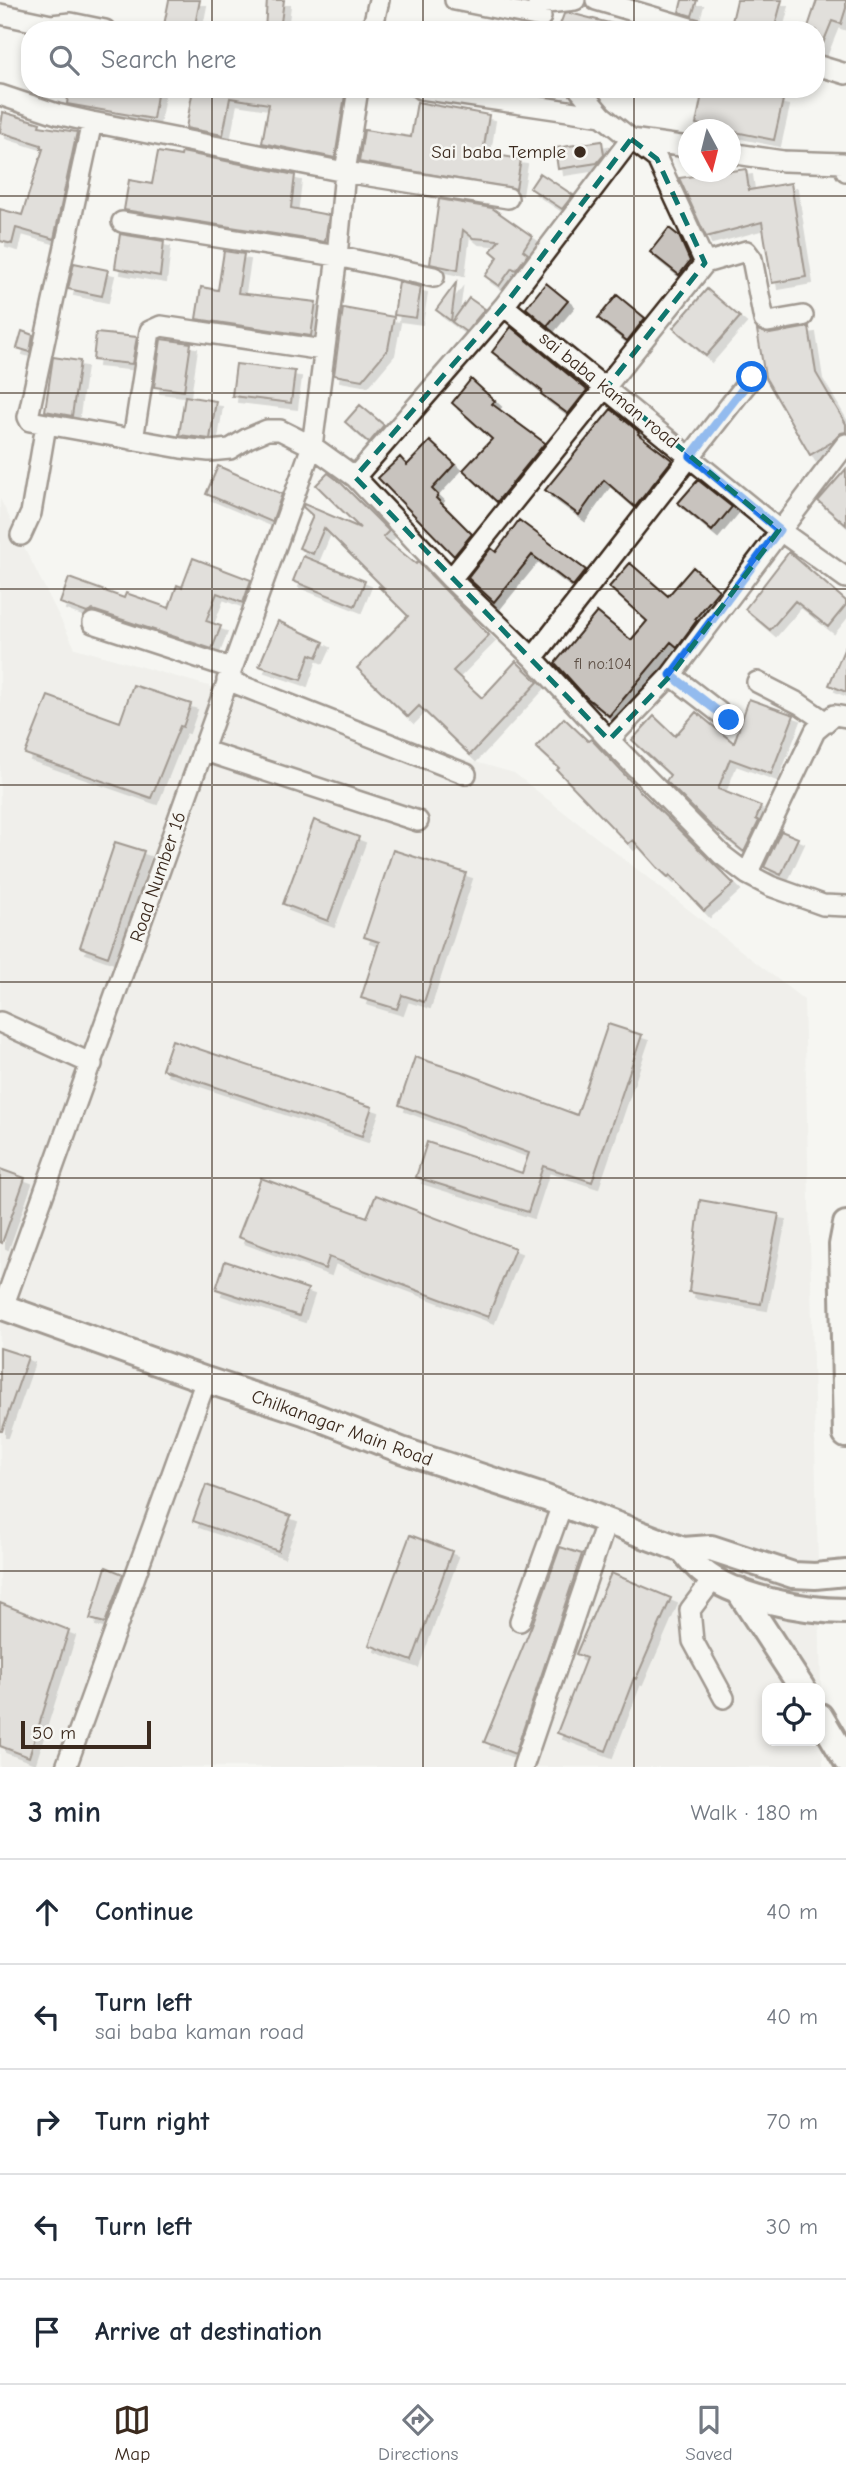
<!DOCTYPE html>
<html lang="en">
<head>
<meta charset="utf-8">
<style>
  :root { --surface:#fff; --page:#f2f2f3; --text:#1f2937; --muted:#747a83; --line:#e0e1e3; --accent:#3b2a1e }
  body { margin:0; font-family:"Comic Neue",sans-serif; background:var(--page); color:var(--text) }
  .controls { position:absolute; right:21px; bottom:21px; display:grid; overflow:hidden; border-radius:14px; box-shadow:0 4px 10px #0003 }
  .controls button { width:63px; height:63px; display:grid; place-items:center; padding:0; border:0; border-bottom:2px solid var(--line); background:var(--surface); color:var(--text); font:35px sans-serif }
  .compass { position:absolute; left:678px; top:119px; width:63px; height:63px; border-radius:50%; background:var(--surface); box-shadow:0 4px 10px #0003; rotate:173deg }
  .scale { position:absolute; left:21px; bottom:18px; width:130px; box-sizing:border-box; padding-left:7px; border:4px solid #3b2a1e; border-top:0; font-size:19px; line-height:24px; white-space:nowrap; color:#3b2a1e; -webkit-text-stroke:5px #f6f6f2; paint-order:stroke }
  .stop { position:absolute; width:21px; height:21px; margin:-16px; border:5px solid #1a73e8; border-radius:50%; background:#fff }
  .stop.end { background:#1a73e8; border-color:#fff; box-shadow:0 2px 7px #0008 }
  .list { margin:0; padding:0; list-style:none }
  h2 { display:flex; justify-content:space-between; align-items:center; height:91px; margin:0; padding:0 28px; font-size:30px }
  h2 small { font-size:23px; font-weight:400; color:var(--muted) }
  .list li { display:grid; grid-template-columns:46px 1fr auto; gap:21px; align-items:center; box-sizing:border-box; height:105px; padding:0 28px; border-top:2px solid var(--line) }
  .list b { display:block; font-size:26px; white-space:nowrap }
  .list p { margin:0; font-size:23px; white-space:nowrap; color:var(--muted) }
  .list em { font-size:23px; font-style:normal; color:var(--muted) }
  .icon { flex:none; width:38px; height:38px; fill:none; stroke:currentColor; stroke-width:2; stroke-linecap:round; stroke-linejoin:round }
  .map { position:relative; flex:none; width:846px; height:1767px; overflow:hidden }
  .search { position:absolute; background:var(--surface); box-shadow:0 4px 10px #0003; left:21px; right:21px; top:21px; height:77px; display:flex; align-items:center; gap:18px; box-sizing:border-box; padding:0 24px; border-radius:28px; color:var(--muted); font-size:26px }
  .sheet { height:616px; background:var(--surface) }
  nav { display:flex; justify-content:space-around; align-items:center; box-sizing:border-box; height:98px; border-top:2px solid var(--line); background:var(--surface); font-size:19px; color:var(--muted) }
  nav a { display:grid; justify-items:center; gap:4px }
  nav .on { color:var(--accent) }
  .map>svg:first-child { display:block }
  .built { fill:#e8e7e2; fill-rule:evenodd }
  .building { fill:#c8c3be; stroke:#3b2a1e; stroke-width:2; filter:url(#shadow) }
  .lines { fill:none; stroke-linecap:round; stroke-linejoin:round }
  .minor-casing { stroke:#3b2a1e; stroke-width:24 }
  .major-casing { stroke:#3b2a1e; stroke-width:30 }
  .minor { stroke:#f6f6f2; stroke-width:19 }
  .major { stroke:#f6f6f2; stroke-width:24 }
  .route { stroke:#1a73e8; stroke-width:9 }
  .marked { fill:none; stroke:#0f766e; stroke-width:5; stroke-dasharray:14 9; stroke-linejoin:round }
  .grid { fill:none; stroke:#3b2a1e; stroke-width:2; stroke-opacity:0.55 }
  .poi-dot { fill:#3b2a1e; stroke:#f6f6f2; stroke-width:2.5 }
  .labels { text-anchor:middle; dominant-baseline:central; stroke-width:5; stroke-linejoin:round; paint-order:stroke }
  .number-label { font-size:16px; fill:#5e5046 }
  .poi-label { font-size:19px; fill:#3b2a1e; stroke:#f6f6f2; text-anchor:end }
  .street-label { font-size:19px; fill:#3b2a1e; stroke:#f6f6f2 }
</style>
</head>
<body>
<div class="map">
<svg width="846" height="1767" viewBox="0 0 846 1767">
  <defs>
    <filter id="shadow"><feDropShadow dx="6" dy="6" stdDeviation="0" flood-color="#0004"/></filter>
  </defs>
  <rect width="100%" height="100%" fill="#f6f6f2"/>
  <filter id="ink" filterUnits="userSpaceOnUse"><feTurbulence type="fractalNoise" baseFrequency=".0143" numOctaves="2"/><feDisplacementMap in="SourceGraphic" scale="14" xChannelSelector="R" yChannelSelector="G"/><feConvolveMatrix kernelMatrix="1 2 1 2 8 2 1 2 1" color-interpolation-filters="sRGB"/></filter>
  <g filter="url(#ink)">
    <!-- built -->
    <path class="built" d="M 0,499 L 75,648 L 514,773 L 804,1000 L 823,1767 L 0,1767 ZM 767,1688 L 820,1688 L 820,1741 L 767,1741 Z"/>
    <!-- building -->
    <path class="building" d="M 169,0 L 200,0 L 194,30 L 163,30 Z
      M 267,0 L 284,0 L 280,30 L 265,30 Z
      M 682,0 L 697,0 L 692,16 L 679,12 Z
      M 737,0 L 782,0 L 774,30 L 730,30 Z
      M 817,0 L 846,0 L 846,8 L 841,24 L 832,21 L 819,53 L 816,53 L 816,30 L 807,30 Z
      M 570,13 L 617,25 L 616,30 L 558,30 L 564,14 Z
      M 69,89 L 158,89 L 153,119 L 67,104 Z
      M 193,89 L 346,89 L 335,158 L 262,143 L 269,104 L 230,98 L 223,135 L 186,128 Z
      M 703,89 L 766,89 L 765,96 L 783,100 L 774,140 L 696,124 Z
      M 417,102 L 489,115 L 483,153 L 521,159 L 516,189 L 359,162 L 364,130 L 411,137 Z
      M 3,112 L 40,123 L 39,126 L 77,132 L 54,239 L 16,228 L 12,244 L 0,241 L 0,209 L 22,215 L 43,149 L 41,149 L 41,145 L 0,132 Z
      M 602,141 L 604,155 L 597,163 L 558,169 L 555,148 Z
      M 158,152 L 181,156 L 182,152 L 295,175 L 291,208 L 329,215 L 325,242 L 124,210 L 129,180 L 152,184 Z
      M 746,169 L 749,190 L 791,183 L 806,277 L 772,283 L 762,222 L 706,237 L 679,178 Z
      M 540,173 L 573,195 L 562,209 L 530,188 Z
      M 439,199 L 492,208 L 532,236 L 523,250 L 528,254 L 516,270 L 512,268 L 499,286 L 485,276 L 498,257 L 491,251 L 499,240 L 473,238 L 463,230 L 458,270 L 430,264 Z
      M 669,228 L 679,236 L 690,261 L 679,275 L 650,252 Z
      M 120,234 L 164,241 L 160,276 L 115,268 Z
      M 224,251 L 244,254 L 238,293 L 316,302 L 311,336 L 196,319 L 201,287 L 218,290 Z
      M 74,263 L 108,270 L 102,296 L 68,289 Z
      M 399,282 L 421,287 L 416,318 L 394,315 Z
      M 456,283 L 451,321 L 436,310 Z
      M 546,283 L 568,301 L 547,326 L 526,308 Z
      M 707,289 L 740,317 L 706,356 L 673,328 Z
      M 617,295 L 645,318 L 627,341 L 598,318 Z
      M 469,298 L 485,309 L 466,332 L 452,322 Z
      M 343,308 L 394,317 L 388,349 L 362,380 L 334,375 Z
      M 511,327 L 587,390 L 568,414 L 541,394 L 542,391 L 492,352 Z
      M 809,327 L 816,373 L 846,424 L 846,432 L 841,433 L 832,442 L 810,455 L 765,377 L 757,330 L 770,334 Z
      M 22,331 L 33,335 L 30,352 L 17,348 Z
      M 96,333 L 137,337 L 132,364 L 93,360 Z
      M 161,339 L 191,343 L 184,391 L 154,387 Z
      M 53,357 L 80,361 L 72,416 L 45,411 Z
      M 236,364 L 295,371 L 291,403 L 232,396 Z
      M 471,379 L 495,401 L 492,404 L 545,443 L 497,502 L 463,470 L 492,439 L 452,403 Z
      M 185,396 L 216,401 L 210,439 L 179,435 Z
      M 360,405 L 384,425 L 369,443 L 345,422 Z
      M 611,409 L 639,432 L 638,434 L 672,460 L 635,507 L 604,480 L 579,515 L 545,490 Z
      M 430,441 L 455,464 L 432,489 L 438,495 L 436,498 L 472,534 L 454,556 L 378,478 L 400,457 L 407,465 Z
      M 218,466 L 282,494 L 272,522 L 206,494 Z
      M 846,469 L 846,525 L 818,501 Z
      M 328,473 L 340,482 L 389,531 L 383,537 L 416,564 L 418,562 L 489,635 L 453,671 L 482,698 L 516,661 L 538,682 L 470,755 L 419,706 L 408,717 L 357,668 L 408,616 L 378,586 L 385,589 L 324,528 L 313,554 L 299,548 L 313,516 L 303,507 L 304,504 L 360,528 L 316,485 Z
      M 698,480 L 732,507 L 712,531 L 678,503 Z
      M 519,520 L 586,570 L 573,586 L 532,555 L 494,602 L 468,578 L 491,548 L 496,552 Z
      M 789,552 L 846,601 L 846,605 L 828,627 L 795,601 L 770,630 L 745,609 Z
      M 303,556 L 365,581 L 355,606 L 293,581 Z
      M 193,558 L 251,580 L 243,603 L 217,593 L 206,621 L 221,626 L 212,649 L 93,610 L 87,613 L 60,603 L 69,578 L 124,598 L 126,593 L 169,608 L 177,585 L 182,587 Z
      M 630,563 L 668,596 L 693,567 L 719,590 L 695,619 L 697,620 L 677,647 L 671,642 L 609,716 L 586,697 L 555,663 L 597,612 L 631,640 L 647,621 L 609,587 Z
      M 278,621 L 324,642 L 317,657 L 310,654 L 301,680 L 259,666 Z
      M 846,645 L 846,692 L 829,685 Z
      M 133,685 L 191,704 L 183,727 L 180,726 L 151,798 L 25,754 L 48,696 L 120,722 Z
      M 749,699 L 794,715 L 771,774 L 730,759 L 718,789 L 761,806 L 756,819 L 759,821 L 744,852 L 709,824 L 666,781 L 670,775 L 632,740 L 654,716 L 675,736 L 696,712 L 734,743 Z
      M 564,718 L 588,741 L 591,739 L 639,790 L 734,884 L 704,911 L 670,875 L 668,877 L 657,867 L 633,840 L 628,844 L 557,770 L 559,768 L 536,747 Z
      M 314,820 L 359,837 L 328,921 L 283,904 Z
      M 781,831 L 798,838 L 781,875 L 764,867 Z
      M 115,842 L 144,851 L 108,957 L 80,947 Z
      M 393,850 L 466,873 L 424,1002 L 402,995 L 397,1009 L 361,998 L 379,942 L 364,937 Z
      M 608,1024 L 642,1035 L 592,1182 L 543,1166 L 528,1212 L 416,1177 L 427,1142 L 522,1173 L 529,1153 L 399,1105 L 415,1057 L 465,1073 L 577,1115 Z
      M 172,1040 L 372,1107 L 362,1136 L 162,1069 Z
      M 0,1169 L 25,1178 L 2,1243 L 0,1242 Z
      M 261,1178 L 367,1217 L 376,1195 L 515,1248 L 488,1317 L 329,1257 L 325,1269 L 238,1237 Z
      M 700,1200 L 779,1214 L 761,1304 L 689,1292 Z
      M 225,1261 L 308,1289 L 299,1316 L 216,1289 Z
      M 0,1348 L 28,1357 L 2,1431 L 0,1431 Z
      M 206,1485 L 291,1516 L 278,1551 L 193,1521 Z
      M 410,1535 L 452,1551 L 412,1661 L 369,1645 Z
      M 560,1547 L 582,1554 L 515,1754 L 484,1742 L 532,1625 Z
      M 106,1567 L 123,1574 L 105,1623 L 90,1619 Z
      M 611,1573 L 671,1598 L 636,1679 L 634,1678 L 606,1751 L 557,1733 L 586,1658 L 576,1654 Z
      M 0,1603 L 69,1630 L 29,1757 L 0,1746 Z"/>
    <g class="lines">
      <defs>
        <path id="minor" d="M 455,0 L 541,17
          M 596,0 L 697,30
          M 538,4 L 575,0
          M 0,14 L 51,25 L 71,23 L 105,30
          M 372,30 L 379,0
          M 816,65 L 846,74
          M 421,89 L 602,116
          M 579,89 L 602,116 L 631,139 L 688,147
          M 0,95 L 57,114 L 92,122 L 345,172 L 508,198
          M 92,122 L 28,417 L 30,421 L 181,448 L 209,451 L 230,449 L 248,438 L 267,430 L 280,430 L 312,446 L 355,477 L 451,579 L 533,658 L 609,740 L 722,855 L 747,874 L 770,886 L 823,905 L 846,906
          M 730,153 L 783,161 L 843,163 L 846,171
          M 122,222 L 337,256 L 434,277
          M 504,306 L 779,530 L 846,578
          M 133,440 L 150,331 L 161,326 L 323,350
          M 355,477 L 504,306 L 631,139 L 657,159 L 705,263
          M 21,535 L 31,513 L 46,425
          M 451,579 L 705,263 L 746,251 L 752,259 L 764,320 L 768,322 L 803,316
          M 93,623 L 231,668
          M 533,658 L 752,377
          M 671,675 L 729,720
          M 227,680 L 466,774
          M 757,682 L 800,704 L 826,722
          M 609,740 L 671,675 L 846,444
          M 202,750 L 418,821
          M 747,874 L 815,731 L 834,715 L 846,717
          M 0,1022 L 92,1064
          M 3,1307 L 312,446 L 337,256 L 345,172 L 358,89
          M 714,1578 L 690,1610 L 693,1641 L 724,1698
          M 520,1621 L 562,1505
          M 66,1767 L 206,1380
          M 523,1767 L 606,1523"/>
        <path id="major" d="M 846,1224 L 842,1245 L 846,1435
          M 0,1306 L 206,1380 L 304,1412 L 401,1450 L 546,1498 L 683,1550 L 711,1548 L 793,1575 L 815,1576 L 846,1573
          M 683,1550 C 689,1557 695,1565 702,1571 C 734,1598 805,1611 846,1611
          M 738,1590 L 802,1688
          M 820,1716 L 846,1760"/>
      </defs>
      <!-- minor casing -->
      <use href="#minor" class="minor-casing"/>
      <!-- major casing -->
      <use href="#major" class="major-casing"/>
      <!-- minor -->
      <use href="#minor" class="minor"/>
      <!-- major -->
      <use href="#major" class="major"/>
    </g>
  </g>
  <g class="lines" filter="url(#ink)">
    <!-- route -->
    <path class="route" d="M 729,720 L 671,675 L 779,530 L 691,456 L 752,377"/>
  </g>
  <!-- marked area -->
  <path d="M0 0H846V1767H0ZM 631,139 L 657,159 L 705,263 L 607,387 L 779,530 L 671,675 L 609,740 L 355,477 L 504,306 Z" fill="#f6f6f2" fill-opacity=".55" fill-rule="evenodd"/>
  <path class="marked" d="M 631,139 L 657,159 L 705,263 L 607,387 L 779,530 L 671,675 L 609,740 L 355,477 L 504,306 Z"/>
  <!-- grid -->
  <path class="grid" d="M 212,0 L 212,30M 423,0 L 423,30M 634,0 L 634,30M 212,89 L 212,1767M 423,89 L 423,1767M 634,89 L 634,1767M 0,196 L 846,196M 0,393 L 846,393M 0,589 L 846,589M 0,785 L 846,785M 0,982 L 846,982M 0,1178 L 846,1178M 0,1374 L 846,1374M 0,1571 L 846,1571"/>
  <!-- markers -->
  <circle class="poi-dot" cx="580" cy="152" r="7"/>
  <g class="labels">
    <!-- number labels -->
    <g class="number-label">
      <text x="603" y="664">fl no:104</text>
    </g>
    <!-- poi labels -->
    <g class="poi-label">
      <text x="566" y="152">Sai baba Temple</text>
    </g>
    <!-- street labels -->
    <g class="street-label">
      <text transform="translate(609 390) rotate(39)">sai baba kaman road</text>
      <text transform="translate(158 877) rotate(-71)">Road Number 16</text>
      <text transform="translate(342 1428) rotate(20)">Chilkanagar Main Road</text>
    </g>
  </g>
</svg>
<div class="controls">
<button><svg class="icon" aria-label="locate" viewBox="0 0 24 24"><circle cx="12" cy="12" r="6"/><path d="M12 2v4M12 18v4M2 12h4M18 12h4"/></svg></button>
</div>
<svg class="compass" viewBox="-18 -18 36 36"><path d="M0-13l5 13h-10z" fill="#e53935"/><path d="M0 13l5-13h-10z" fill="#747a83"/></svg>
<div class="scale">50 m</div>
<div class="stop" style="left:752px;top:377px"></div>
<div class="stop end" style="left:729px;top:720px"></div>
<div class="search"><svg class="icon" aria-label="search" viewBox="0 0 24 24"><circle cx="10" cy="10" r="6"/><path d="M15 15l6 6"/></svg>Search here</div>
</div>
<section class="sheet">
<h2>3 min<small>Walk · 180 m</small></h2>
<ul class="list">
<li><svg class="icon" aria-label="ahead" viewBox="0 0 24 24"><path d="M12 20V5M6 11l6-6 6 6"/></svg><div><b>Continue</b></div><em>40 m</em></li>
<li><svg class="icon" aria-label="left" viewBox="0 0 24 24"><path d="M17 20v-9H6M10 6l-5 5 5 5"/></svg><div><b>Turn left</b><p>sai baba kaman road</p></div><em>40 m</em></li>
<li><svg class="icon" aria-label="right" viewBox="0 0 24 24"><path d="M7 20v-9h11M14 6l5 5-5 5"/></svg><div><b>Turn right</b></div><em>70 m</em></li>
<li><svg class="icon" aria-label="left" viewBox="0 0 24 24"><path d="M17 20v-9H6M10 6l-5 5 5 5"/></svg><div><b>Turn left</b></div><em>30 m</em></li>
<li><svg class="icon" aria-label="arrive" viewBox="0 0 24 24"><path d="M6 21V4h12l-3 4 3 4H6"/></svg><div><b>Arrive at destination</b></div></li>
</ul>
</section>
<nav>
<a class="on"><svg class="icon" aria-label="map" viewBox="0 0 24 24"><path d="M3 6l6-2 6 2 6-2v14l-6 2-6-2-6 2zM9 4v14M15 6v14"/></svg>Map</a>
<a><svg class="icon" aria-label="directions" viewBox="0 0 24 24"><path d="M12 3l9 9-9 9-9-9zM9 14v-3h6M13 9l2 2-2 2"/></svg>Directions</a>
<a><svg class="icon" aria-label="saved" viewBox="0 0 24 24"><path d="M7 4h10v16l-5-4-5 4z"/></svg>Saved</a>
</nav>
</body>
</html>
